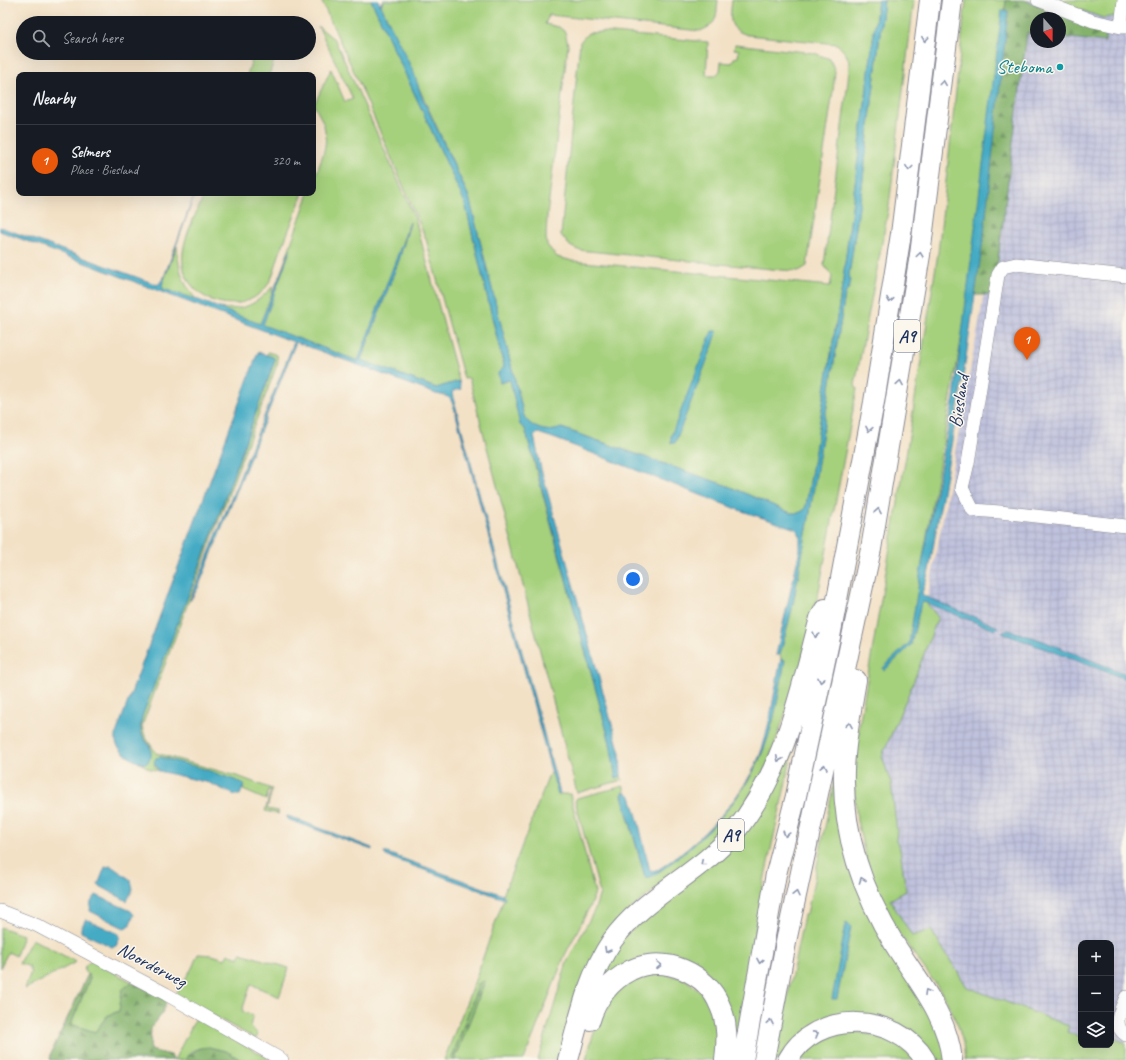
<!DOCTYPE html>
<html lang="en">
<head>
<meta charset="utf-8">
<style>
  :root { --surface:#171b24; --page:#20242c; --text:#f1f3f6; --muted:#9ea1a6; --line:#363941; --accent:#ea580c }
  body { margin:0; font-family:Caveat,sans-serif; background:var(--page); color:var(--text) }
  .controls { position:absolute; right:12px; bottom:12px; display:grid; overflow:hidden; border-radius:8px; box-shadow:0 4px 16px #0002 }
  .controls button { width:36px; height:36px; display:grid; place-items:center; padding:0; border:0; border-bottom:1px solid var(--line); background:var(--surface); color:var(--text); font:20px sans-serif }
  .compass { position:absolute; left:1030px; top:12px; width:36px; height:36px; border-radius:50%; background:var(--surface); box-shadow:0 4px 16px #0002; rotate:159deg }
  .you { position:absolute; left:633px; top:579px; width:14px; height:14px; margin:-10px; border:3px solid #fff; border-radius:50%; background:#1a73e8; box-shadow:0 0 0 6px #1a73e833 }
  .badge { display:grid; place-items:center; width:26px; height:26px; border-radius:50%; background:var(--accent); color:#fff; font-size:13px; font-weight:700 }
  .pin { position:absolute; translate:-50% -33px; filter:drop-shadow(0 1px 2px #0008) }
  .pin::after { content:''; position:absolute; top:21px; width:14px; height:12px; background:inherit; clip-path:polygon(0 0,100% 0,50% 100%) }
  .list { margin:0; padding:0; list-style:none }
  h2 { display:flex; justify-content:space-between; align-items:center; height:52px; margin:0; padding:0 16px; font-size:17px }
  h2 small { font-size:13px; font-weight:400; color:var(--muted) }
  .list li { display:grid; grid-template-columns:26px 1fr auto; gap:12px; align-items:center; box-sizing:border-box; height:72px; padding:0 16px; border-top:1px solid var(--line) }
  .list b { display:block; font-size:15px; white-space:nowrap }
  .list p { margin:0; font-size:13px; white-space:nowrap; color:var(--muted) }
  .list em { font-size:13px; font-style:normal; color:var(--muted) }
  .icon { flex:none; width:22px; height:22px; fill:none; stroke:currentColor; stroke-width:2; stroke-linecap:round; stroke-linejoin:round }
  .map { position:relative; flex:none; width:1126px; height:1060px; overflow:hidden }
  .search { position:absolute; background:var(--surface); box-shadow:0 4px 16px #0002; left:16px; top:16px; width:300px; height:44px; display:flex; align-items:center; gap:10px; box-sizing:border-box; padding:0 14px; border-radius:22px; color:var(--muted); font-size:15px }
  .panel { position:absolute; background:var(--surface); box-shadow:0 4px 16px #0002; left:16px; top:72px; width:300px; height:124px; border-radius:8px }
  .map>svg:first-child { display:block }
  .industrial { fill:url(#industrial-grid); fill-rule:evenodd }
  .grass { fill:#a5d07c; stroke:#60806d }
  .forest { fill:url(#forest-firs); stroke:#507065 }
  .water { fill:#44abc4; stroke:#306d91 }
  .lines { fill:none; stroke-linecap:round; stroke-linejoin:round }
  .minor-casing { stroke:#878892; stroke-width:14 }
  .highway-casing { stroke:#878892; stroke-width:22 }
  .minor { stroke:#fff; stroke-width:13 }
  .highway { stroke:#fff; stroke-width:20 }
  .oneway { stroke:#8d97ae }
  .culture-dot { fill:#0f9aa8; stroke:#fbf7ec; stroke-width:1.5 }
  .labels { text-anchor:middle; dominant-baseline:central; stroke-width:3; stroke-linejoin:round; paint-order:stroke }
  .shield { fill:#fbf7ec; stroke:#5e6b89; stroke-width:1 }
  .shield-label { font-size:18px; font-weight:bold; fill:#1b2f5e }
  .culture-label { font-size:19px; fill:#0d838f; stroke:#fbf7ec; text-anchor:end }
  .street-label { font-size:19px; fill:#1b2f5e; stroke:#fbf7ec }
</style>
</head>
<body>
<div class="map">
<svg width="1126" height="1060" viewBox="0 0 1126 1060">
  <defs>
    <pattern id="industrial-grid" width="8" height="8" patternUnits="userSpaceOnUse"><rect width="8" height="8" fill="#c0c2dd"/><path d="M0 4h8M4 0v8" fill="none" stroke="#a4a7c0"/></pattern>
    <pattern id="forest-firs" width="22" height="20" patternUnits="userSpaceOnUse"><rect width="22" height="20" fill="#84b26c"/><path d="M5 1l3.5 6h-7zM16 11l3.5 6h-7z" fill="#6b915c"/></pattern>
  </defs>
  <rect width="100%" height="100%" fill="#fbf7ec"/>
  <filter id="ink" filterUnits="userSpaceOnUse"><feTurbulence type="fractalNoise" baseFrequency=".025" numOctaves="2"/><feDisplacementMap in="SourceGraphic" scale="8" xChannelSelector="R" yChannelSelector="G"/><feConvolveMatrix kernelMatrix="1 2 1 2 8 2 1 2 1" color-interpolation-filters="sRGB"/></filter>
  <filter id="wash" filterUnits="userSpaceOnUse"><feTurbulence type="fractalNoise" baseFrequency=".012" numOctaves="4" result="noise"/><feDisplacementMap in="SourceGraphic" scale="16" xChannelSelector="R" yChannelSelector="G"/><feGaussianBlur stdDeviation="0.9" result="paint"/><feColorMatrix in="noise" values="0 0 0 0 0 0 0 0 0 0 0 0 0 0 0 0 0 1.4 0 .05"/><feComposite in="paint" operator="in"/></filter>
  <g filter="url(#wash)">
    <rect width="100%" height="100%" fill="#f3e1c6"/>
    <!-- industrial -->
    <path class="industrial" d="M 1022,0 L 1126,0 L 1126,1060 L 1007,1060 L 1021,1009 L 967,987 L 931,930 L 912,937 L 889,900 L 900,849 L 896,840 L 897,831 L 891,783 L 882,756 L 915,654 L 932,577 L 981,312 L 1023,11 ZM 1036,18 L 1060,18 L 1060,42 L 1036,42 ZM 1081,943 L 1111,943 L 1111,1045 L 1081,1045 Z"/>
    <!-- grass -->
    <path class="grass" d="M 321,0 L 371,0 L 465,203 L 504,368 L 498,373 L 500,383 L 510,380 L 520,425 L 525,429 L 610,743 L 615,774 L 616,778 L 621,776 L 622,780 L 577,793 L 469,378 L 464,379 L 426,239 L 360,85 Z
      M 383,0 L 718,0 C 716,17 718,24 700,31 L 549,15 L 545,24 L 559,27 L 565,32 L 568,45 L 547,216 L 546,238 L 547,245 L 557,257 L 573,261 L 830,286 L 832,276 L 824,265 L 848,81 C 849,61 852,59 837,44 L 748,35 C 727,29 730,19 732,0 L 878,0 L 842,287 L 806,506 L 803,511 L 798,513 L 791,513 L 728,486 L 562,428 C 549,434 531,429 524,416 L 469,197 L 381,5 Z
      M 884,0 L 914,0 L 889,206 L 855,385 L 857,389 L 818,596 L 798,678 L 762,780 L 721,837 L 632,908 L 561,1060 L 538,1060 L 567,962 L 595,909 L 600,893 L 575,801 L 577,798 L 624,786 L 624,792 L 622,796 L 645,877 L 648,878 C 693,848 737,809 760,758 C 774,728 779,693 785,660 L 781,659 L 780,655 L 792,609 L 809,518 L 845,294 C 850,287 852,283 849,276 L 862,187 Z
      M 966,0 L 1006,0 L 987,175 L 969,295 L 921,569 L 918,593 L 938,617 L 913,683 L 882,756 L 891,783 L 897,831 L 896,840 L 900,849 L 906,891 L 890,900 L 912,936 L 931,930 L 967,987 L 1069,1026 L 1067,1032 L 1081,1037 L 1081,1045 L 1111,1045 L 1111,1037 L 1126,1043 L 1126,1060 L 965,1060 L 963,1043 L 956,1019 L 940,990 L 893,925 L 869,871 L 857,821 L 854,788 L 859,726 L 905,462 L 938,253 Z
      M 1054,0 L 1124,0 L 1117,16 L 1103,18 Z
      M 318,26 L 335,40 L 415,218 L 459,381 L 437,388 L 361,360 L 399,260 L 410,223 L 358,361 L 262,325 L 309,193 L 313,193 C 313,172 329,152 325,131 C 324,122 318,113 314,105 L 331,69 L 345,102 L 353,99 Z
      M 602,32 L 708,42 L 706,75 L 716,75 L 720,71 L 721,62 L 732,63 L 734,58 L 738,57 L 739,50 L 734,49 L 735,44 L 814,53 L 830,59 L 835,71 L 833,91 L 807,266 L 799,271 L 781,270 L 578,250 L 570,246 L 561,235 L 580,42 L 588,33 Z
      M 254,53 L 277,53 L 269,75 L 247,75 Z
      M 205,193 L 303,193 C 295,214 287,235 279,255 C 276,265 273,277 267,286 C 243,318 189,304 183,265 C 180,241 196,215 205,193 Z
      M 177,246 C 179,269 181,281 196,299 L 163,289 L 162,285 Z
      M 273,286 L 271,296 L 260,324 L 218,308 C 245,311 255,305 273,286 Z
      M 268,352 L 277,355 L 278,362 L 142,726 L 145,736 L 156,753 L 240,777 L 272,789 L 267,809 L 278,811 L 279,814 L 265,811 L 271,791 L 269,789 L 266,800 L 243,790 L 244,785 L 243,783 L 166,758 L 160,757 L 154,765 L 159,771 L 150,769 L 138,762 L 143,764 L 151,747 C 141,735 138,729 143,714 L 213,531 L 275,361 L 273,357 L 267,355 Z
      M 803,705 L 765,876 L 735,1049 L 728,1019 L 678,964 L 604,987 L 601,971 L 620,940 L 710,863 Z
      M 839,759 L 839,804 L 924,996 L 949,1060 L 931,1060 L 859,1019 L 784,1060 L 775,1060 L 804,915 L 807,914 Z
      M 551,770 L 558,794 L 570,794 L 595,893 L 589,908 L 565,955 L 524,1060 L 444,1060 L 474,983 L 504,898 L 506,898 L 503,895 Z
      M 0,927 L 23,935 L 16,956 L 8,952 L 0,968 Z
      M 32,939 L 76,962 L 25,989 L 31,971 L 29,970 L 30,967 L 19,963 Z
      M 241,953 L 289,968 L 279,997 L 251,984 L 242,1011 L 253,1016 L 250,1026 L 258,1034 L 256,1039 L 175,995 L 192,968 L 198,954 L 212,955 L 225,959 L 228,954 L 239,958 Z
      M 91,960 L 132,982 L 119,1011 L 107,1016 L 95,1032 L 73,1025 L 72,1022 L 90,978 L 84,971 L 85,966 Z
      M 661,973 L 685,979 L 705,995 L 717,1021 L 717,1060 L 586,1060 C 597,1018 610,974 661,973 Z
      M 196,1018 L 272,1060 L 241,1060 L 226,1051 L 199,1048 L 192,1051 L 185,1060 L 174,1060 Z
      M 855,1032 C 884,1036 893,1040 915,1060 L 799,1060 C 813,1042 833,1034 855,1032 Z"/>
    <!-- forest -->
    <path class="forest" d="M 1006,0 L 1024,0 L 1106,29 L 1105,42 L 1060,37 L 1060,18 L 1036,18 L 1036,34 L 1027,33 L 996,276 L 991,295 L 969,295 L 987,175 Z
      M 88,974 L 90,978 L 72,1022 L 73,1025 L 95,1032 L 107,1016 L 119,1011 L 122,990 L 132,982 L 163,997 L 166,1002 L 162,1014 L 151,1028 L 150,1050 L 171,1055 L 173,1060 L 50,1060 L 51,1053 Z
      M 485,981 L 455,1060 L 451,1060 L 479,983 Z
      M 209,1047 L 226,1051 L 241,1060 L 185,1060 C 193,1051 197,1048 209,1047 Z"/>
    <!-- water -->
    <path class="water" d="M 371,0 L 378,0 L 380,5 L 383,0 L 381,6 L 414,73 L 421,95 L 469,197 L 524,416 C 531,429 549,434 561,428 L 728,486 L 791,513 L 798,513 L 803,511 L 806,506 L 842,287 L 878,0 L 884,0 L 862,187 L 849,275 C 852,283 850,287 845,294 L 809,518 L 792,609 L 780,655 L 776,655 L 800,549 L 800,535 L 796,529 L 739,510 L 556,439 L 538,433 L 534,436 L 541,469 L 620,753 L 621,776 L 616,778 L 610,743 L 537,470 L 525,429 L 520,425 L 510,380 L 500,383 L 498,373 L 504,367 L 465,203 Z
      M 1002,10 L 1008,11 L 984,233 L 963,378 L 929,571 L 922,593 L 924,596 L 998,627 L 995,630 L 924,602 L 921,603 L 911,645 L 884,671 L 883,668 L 909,643 L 921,569 L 954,398 Z
      M 195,193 L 162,285 L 163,289 L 196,299 L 260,324 L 291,248 L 263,325 L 358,361 L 410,222 L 399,260 L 361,360 L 436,388 L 459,381 L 461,389 L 453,391 L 452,393 L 560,793 L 558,794 L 551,770 L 455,411 C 450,396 451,397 436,394 L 296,342 L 198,588 L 190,601 L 294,342 L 0,231 L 0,227 L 158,285 L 164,277 Z
      M 712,331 L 716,331 L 717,333 L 713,345 L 675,443 L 671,443 L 671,436 Z
      M 258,352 L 273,357 L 275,360 L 213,531 L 143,714 C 134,743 153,737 151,757 L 147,763 C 137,765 122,753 117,745 C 115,740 116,736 117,731 Z
      M 1008,630 L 1038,639 L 1126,674 L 1126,679 L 1002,633 Z
      M 781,659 L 785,660 C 779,692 774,728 760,758 C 738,806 697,846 653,876 L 647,878 L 645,877 L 622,794 L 624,792 L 631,796 L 638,820 L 650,871 L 656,871 C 698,844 748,795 763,746 C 771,718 775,688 781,659 Z
      M 160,757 L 204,769 L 243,783 L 244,785 L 240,795 L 235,795 L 209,783 L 159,771 L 154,762 L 156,758 Z
      M 288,816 L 372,848 L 372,850 L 287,819 L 286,817 Z
      M 384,853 L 387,853 L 503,895 L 506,898 L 504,899 L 386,856 Z
      M 111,866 L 131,880 L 133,889 L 127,901 L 98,885 L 105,867 Z
      M 96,895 L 131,911 L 134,915 L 129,926 L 124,928 L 90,911 L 91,902 Z
      M 86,919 L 119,934 L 120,937 L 116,946 L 112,947 L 81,932 L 81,928 Z
      M 846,923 L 851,927 L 837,999 L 832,999 Z"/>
  </g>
  <g filter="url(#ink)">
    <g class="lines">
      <defs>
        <path id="minor" d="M 1038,0 L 1093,21 L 1121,27
          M 1124,0 L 1121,27 L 1126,27
          M 1126,276 L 1016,264 L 1003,267 L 998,275 L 968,463 L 962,488 L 973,510 L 1000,512 L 1126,526
          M 0,911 L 36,925 L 166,994 L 282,1060
          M 1126,997 C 1121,1010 1111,1025 1126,1035"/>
        <path id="highway" d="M 856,680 C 851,710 845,740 844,770 C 842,833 862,891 895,945 C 918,982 947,1014 952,1060
          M 590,1020 C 596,999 611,980 631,970 C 665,954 707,973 720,1006 C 728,1023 727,1042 725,1060
          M 568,1060 C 579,1020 588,976 612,941 C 643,897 699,874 734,833 C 785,771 800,693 820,618 L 825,609
          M 743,1060 L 776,874 L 796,796 L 830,637 L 874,402 L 901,234 L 930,0
          M 764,1060 L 787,937 L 871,549 L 920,255 L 952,0
          M 788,1060 C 815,1009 897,1012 925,1060"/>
      </defs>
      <!-- minor casing -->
      <use href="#minor" class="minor-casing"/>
      <!-- highway casing -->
      <use href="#highway" class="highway-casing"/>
      <!-- minor -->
      <use href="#minor" class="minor"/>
      <!-- highway -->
      <use href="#highway" class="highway"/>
    </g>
    <!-- one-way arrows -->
    <defs><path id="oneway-chevron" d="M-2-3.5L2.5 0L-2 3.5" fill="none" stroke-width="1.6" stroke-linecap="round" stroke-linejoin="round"/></defs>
    <g class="oneway">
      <use href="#oneway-chevron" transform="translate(925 39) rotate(97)"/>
      <use href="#oneway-chevron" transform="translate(943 83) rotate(-83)"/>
      <use href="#oneway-chevron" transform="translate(909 168) rotate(97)"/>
      <use href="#oneway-chevron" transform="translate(920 255) rotate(-82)"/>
      <use href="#oneway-chevron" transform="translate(890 300) rotate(99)"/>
      <use href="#oneway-chevron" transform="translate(900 383) rotate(-81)"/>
      <use href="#oneway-chevron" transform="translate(869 429) rotate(100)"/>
      <use href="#oneway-chevron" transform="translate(878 511) rotate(-80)"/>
      <use href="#oneway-chevron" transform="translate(816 635) rotate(105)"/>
      <use href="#oneway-chevron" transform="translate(821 680) rotate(102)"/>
      <use href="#oneway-chevron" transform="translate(849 725) rotate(-81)"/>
      <use href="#oneway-chevron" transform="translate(779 759) rotate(115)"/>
      <use href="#oneway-chevron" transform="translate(824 767) rotate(-78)"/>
      <use href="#oneway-chevron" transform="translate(786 834) rotate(105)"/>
      <use href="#oneway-chevron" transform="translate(703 863) rotate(141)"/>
      <use href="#oneway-chevron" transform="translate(862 880) rotate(-110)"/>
      <use href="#oneway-chevron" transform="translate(796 894) rotate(-77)"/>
      <use href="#oneway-chevron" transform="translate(607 950) rotate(120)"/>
      <use href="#oneway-chevron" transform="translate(760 961) rotate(100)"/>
      <use href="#oneway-chevron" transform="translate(659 965)"/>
      <use href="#oneway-chevron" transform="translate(927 992) rotate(-120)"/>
      <use href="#oneway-chevron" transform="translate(770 1022) rotate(-79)"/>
      <use href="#oneway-chevron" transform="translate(816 1034) rotate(-29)"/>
    </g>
  </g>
  <!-- markers -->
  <circle class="culture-dot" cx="1060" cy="67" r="4"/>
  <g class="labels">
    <!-- shield labels -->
    <g class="shield">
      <rect x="894" y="320" width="26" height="32" rx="3"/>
      <rect x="718" y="819" width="26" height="32" rx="3"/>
    </g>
    <g class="shield-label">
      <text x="907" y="336">A9</text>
      <text x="731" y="835">A9</text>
    </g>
    <!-- culture labels -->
    <g class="culture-label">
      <text x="1052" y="67">Steboma</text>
    </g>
    <!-- street labels -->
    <g class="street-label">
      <text transform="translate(959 401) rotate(-81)">Biesland</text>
      <text transform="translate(152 965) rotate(28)">Noorderweg</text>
    </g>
  </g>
</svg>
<div class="controls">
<button>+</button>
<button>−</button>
<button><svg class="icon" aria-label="layers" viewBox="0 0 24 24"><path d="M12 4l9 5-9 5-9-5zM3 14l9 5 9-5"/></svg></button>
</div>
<svg class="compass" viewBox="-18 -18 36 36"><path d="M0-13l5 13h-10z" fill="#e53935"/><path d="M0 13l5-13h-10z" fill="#9ea1a6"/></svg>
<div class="you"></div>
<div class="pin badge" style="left:1027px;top:360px">1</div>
<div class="search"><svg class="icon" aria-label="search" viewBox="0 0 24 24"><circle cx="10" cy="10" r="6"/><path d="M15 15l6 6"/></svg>Search here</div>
<section class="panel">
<h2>Nearby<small></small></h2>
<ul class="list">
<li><span class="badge">1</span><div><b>Selmers</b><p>Place · Biesland</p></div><em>320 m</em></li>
</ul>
</section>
</div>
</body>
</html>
